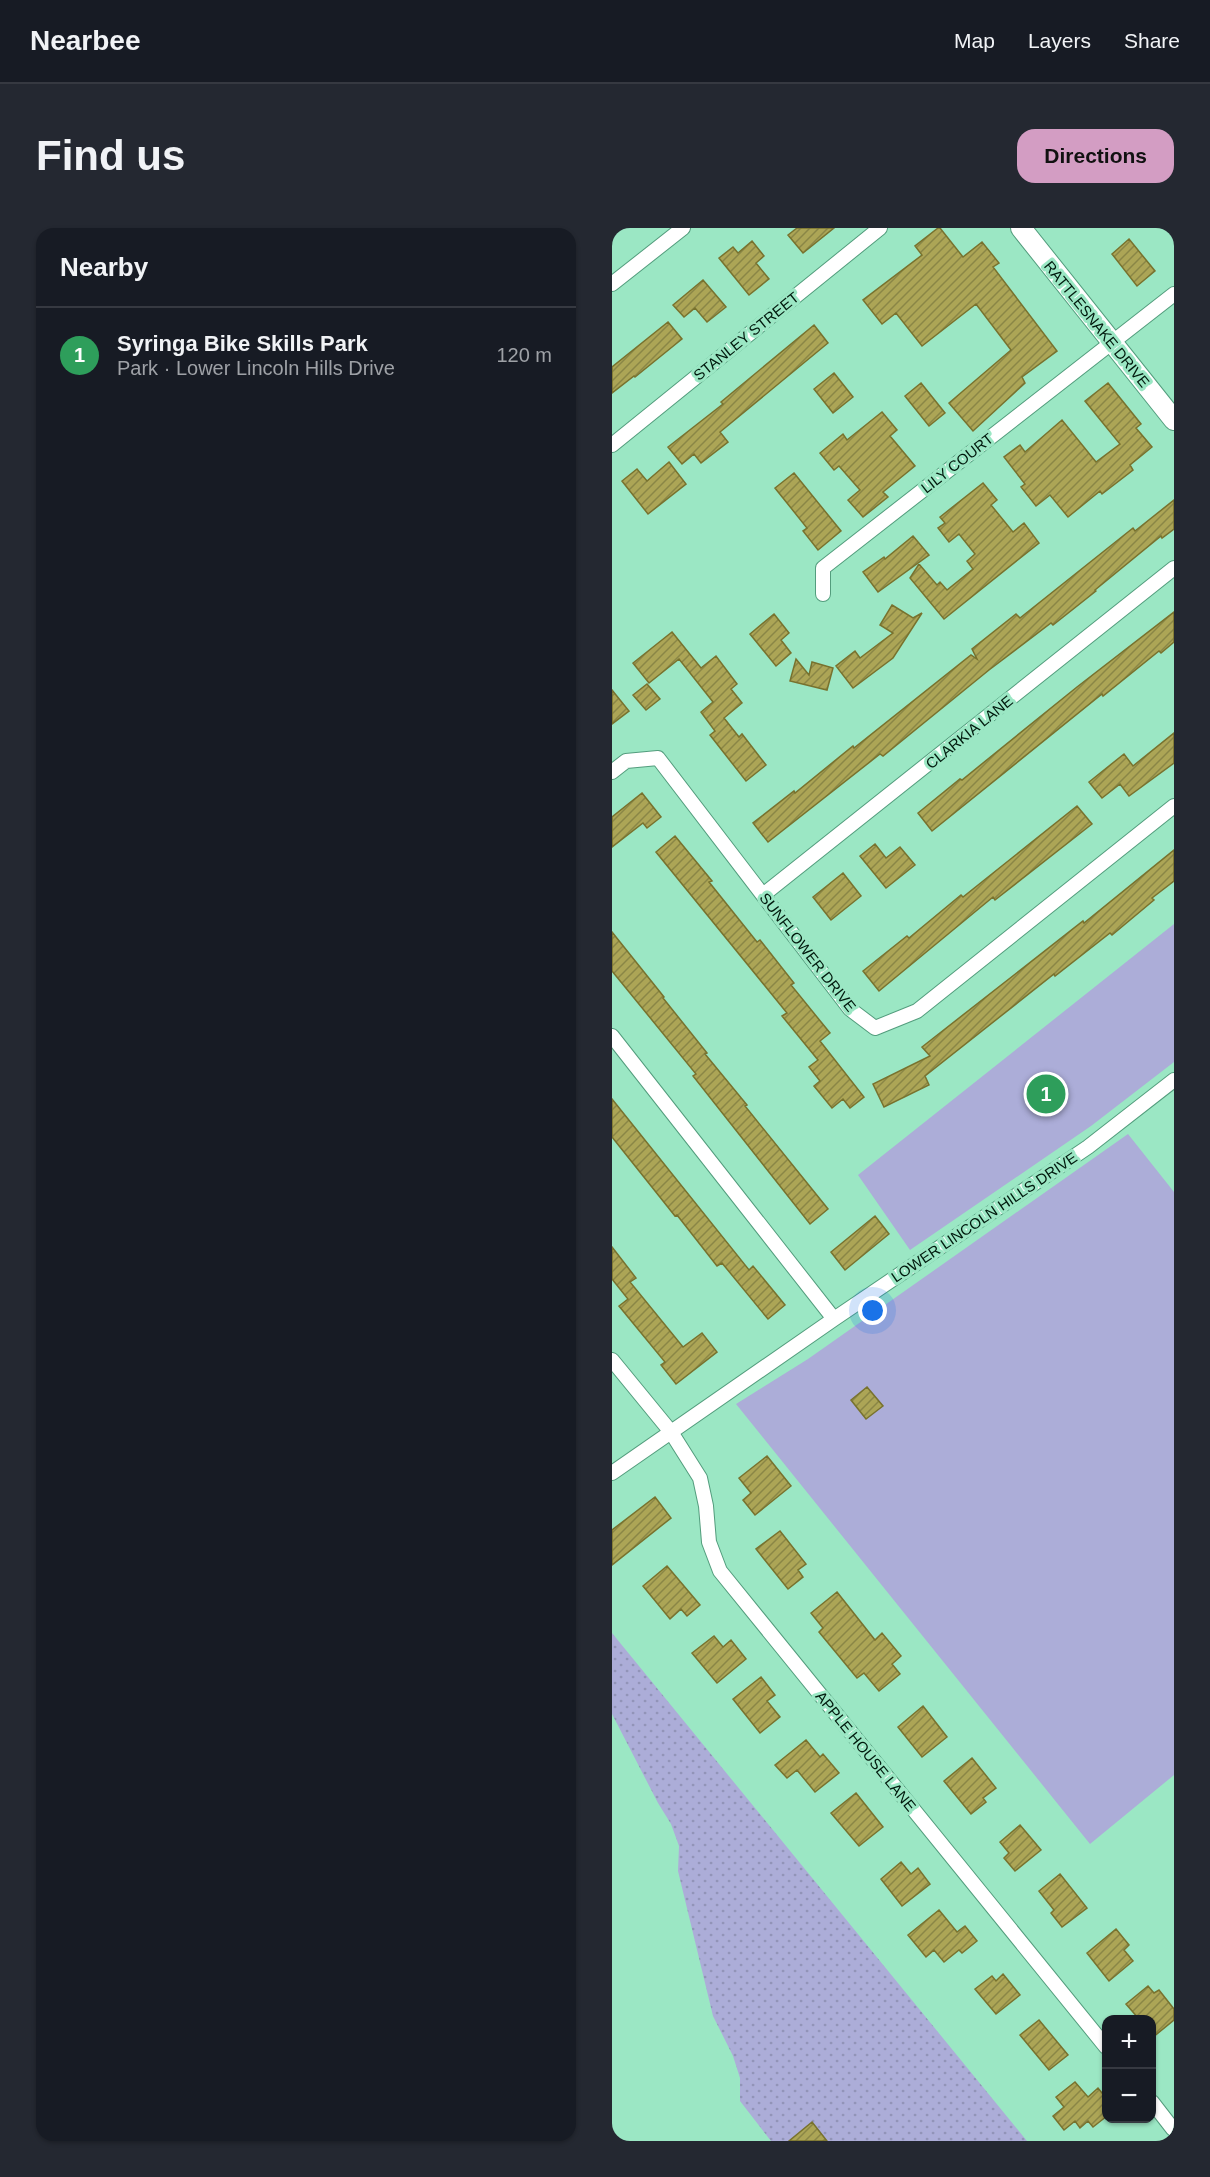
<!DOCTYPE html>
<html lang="en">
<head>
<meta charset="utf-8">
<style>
  :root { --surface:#171b24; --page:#242831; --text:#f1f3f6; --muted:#9ea1a6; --line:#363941; --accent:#d39dc3 }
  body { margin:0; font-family:Helvetica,sans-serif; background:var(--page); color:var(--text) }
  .controls { position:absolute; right:18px; bottom:18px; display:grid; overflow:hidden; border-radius:12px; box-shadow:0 2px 4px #0004 }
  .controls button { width:54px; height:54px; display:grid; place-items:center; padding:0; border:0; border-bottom:2px solid var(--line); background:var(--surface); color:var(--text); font:30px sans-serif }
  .you { position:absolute; left:261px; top:1083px; width:21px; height:21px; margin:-15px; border:4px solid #fff; border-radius:50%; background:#1a73e8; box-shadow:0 0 0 9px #1a73e833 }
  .badge { display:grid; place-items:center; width:39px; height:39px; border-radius:50%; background:var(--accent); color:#fff; font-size:20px; font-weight:700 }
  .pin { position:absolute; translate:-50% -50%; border:3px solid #fff; box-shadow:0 2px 6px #0006 }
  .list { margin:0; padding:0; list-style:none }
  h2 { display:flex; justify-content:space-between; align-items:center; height:78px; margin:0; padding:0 24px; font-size:26px }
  h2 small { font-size:20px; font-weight:400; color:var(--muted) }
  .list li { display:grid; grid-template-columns:39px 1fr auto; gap:18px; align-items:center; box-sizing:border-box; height:96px; padding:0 24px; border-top:2px solid var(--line) }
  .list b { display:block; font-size:22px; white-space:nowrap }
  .list p { margin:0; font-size:20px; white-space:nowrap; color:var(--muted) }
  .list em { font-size:20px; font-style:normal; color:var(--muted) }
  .map { position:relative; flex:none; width:562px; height:1913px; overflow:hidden; border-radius:18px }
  header { display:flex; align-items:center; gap:36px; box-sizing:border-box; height:84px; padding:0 30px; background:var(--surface); border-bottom:2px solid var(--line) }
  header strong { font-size:28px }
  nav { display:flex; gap:33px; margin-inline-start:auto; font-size:21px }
  .intro { display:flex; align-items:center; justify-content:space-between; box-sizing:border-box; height:144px; padding:0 36px }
  h1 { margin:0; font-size:42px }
  .button { padding:15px 27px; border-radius:18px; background:var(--accent); color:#111; font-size:21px; font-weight:700 }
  main { display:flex; gap:36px; padding:0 36px }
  aside { flex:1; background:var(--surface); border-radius:18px; box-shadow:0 2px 4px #0004 }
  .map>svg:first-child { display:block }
  .grass { fill:url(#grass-dots) }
  .park { fill:#acadd8 }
  .building { fill:url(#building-hatch); stroke:#78722e; stroke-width:1.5 }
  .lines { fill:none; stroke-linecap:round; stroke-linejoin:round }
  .street-casing { stroke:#539d7d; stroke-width:16 }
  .secondary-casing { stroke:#539d7d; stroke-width:22 }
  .street { stroke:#fff; stroke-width:14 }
  .secondary { stroke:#fff; stroke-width:20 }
  .labels { text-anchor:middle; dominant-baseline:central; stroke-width:6; stroke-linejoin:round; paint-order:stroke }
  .street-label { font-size:15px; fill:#00190d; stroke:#9be7c4 }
</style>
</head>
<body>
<header>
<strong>Nearbee</strong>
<nav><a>Map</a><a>Layers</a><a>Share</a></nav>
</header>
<div class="intro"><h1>Find us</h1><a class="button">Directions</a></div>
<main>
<aside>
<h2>Nearby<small></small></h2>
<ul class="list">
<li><span class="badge" style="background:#2e9e5b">1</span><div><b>Syringa Bike Skills Park</b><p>Park · Lower Lincoln Hills Drive</p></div><em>120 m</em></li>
</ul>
</aside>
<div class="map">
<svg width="562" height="1913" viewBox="0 0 562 1913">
  <defs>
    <pattern id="grass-dots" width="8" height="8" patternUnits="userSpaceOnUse" patternTransform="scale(1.5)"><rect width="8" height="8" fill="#acadd8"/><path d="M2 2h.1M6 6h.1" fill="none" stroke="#9294b8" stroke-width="1.8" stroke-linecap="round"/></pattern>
    <pattern id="building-hatch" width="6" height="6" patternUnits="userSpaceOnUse" patternTransform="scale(1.5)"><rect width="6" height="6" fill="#aca556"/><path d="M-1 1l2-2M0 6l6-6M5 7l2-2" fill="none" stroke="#8a8646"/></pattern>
  </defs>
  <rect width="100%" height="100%" fill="#9be7c4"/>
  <!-- grass -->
  <path class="grass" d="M 0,1405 L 415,1913 L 159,1913 L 128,1873 L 128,1850 L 121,1828 L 101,1788 L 66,1643 L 67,1618 L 59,1596 L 46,1575 L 0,1486 Z"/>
  <!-- park -->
  <path class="park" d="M 562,696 L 562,834 L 479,898 L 298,1022 L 246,947 Z
    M 516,906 L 562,964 L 562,1547 L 478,1616 L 124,1176 L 196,1131 Z"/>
  <!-- building -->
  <path class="building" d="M 185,0 L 222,0 L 191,25 L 176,7 Z
    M 326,0 L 328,0 L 351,29 L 370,14 L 387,35 L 381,39 L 445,123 L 410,149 L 413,155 L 361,203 L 337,175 L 399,122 L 364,76 L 310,118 L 284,85 L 270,96 L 251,72 L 310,27 L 303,18 Z
    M 517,11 L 543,43 L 525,58 L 500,26 Z
    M 140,13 L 152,28 L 144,35 L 157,51 L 137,67 L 107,30 L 121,19 L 126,25 Z
    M 91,52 L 114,79 L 95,94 L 83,80 L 72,89 L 61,77 Z
    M 56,94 L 70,111 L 23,149 L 22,148 L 0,165 L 0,139 Z
    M 202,97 L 216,115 L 108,204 L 116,214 L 89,235 L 82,226 L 70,236 L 56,219 L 111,176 L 109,174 Z
    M 222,145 L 241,169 L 221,185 L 202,161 Z
    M 309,155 L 333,185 L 317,198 L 293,168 Z
    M 496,155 L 529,196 L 524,200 L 540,219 L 518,237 L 521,242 L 490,266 L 488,263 L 456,289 L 438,267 L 424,278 L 409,259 L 413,256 L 392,229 L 408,217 L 413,224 L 450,192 L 484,234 L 508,216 L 473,173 Z
    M 270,184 L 285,202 L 278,208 L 303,238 L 271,264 L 276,269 L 251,289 L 236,272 L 248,262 L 227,238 L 222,242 L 208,225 L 231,206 L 235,212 Z
    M 57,234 L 74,256 L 36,286 L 10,253 L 25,241 L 35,253 Z
    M 182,245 L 229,303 L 206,322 L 191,303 L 195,300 L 163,260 Z
    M 371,255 L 385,272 L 379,277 L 401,304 L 412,295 L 427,315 L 332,391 L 298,350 L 307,336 L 325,357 L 328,354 L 335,362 L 361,341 L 355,333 L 363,326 L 347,306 L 337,314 L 326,300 L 333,295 L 328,289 Z
    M 562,272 L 562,301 L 550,310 L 549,308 L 483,362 L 484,363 L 441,397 L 439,395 L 377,442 L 271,528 L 268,526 L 156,614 L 141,595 L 182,563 L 183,565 L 241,518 L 242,520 L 359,427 L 365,431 L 360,421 L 404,386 L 408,390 L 521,300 L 523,303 Z
    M 301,308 L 317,327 L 266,364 L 251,344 L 272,329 L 273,331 Z
    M 280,377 L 301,390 L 310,385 L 281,430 L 241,460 L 224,438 L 243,423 L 248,430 L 281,405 L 268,397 Z
    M 562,384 L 562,414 L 549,425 L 547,423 L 491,468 L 490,466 L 320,603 L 306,585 L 348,551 L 350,552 L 465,459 Z
    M 162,386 L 177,405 L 169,412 L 179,425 L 164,438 L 138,406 Z
    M 60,404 L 89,440 L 104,428 L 125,456 L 119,461 L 130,475 L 112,490 L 127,509 L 130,506 L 154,537 L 134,553 L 98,507 L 103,503 L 89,484 L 101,474 L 67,431 L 37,455 L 21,435 Z
    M 184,431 L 197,447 L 200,434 L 221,440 L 215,462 L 178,453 Z
    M 35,456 L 48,471 L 34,482 L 21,467 Z
    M 0,462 L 17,483 L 0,496 Z
    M 562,505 L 562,535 L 517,568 L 508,556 L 490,570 L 477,554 L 512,526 L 521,538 Z
    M 30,565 L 49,589 L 35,600 L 31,595 L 0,619 L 0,589 Z
    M 465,578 L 480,596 L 383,672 L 381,669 L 267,763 L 251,743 L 295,708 L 297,710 L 349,667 L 351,669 Z
    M 63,608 L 100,653 L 97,654 L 145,714 L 148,712 L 182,755 L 179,757 L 218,805 L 208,813 L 252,869 L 238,880 L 231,871 L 220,880 L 202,858 L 208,853 L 197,839 L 206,832 L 170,788 L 175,785 L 44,624 Z
    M 263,616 L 274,630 L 288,619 L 303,637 L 274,660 L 248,628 Z
    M 562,622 L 562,653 L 540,670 L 542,672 L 500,707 L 498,705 L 443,748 L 442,746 L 313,848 L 317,857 L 272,879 L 261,856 L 318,828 L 310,819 L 471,693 L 472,695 Z
    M 231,645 L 249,668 L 219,692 L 201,669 Z
    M 0,704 L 52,769 L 51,770 L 95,825 L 93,826 L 135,877 L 133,878 L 216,981 L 198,996 L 81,848 L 84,846 L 0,743 Z
    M 0,871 L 137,1042 L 141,1038 L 173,1077 L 156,1091 L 110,1035 L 105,1038 L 65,987 L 63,988 L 0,909 Z
    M 263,988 L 277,1006 L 233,1042 L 219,1024 Z
    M 0,1019 L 24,1050 L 18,1054 L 71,1119 L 90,1105 L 105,1124 L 64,1156 L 49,1137 L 53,1134 L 7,1078 L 16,1071 L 0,1051 Z
    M 255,1159 L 271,1178 L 254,1191 L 239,1172 Z
    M 155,1228 L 179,1258 L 143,1287 L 131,1272 L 139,1265 L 127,1250 Z
    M 43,1269 L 59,1290 L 0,1337 L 0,1302 Z
    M 168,1303 L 194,1336 L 186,1342 L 191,1349 L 176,1361 L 144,1321 Z
    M 55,1338 L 88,1377 L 75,1388 L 69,1381 L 58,1391 L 31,1358 Z
    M 225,1364 L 263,1412 L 270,1405 L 289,1428 L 280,1436 L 288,1446 L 267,1463 L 252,1445 L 245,1450 L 207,1404 L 211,1400 L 199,1385 Z
    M 102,1408 L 111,1419 L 119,1412 L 134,1431 L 105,1455 L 80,1425 Z
    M 149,1449 L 163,1467 L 155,1473 L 168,1489 L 148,1505 L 121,1471 Z
    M 311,1478 L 335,1509 L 310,1529 L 286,1499 Z
    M 194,1512 L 208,1529 L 211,1526 L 227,1545 L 203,1564 L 185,1542 L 175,1550 L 163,1537 Z
    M 360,1530 L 384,1560 L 371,1570 L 374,1574 L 359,1586 L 332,1553 Z
    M 244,1565 L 271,1599 L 247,1618 L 219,1585 Z
    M 408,1597 L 429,1622 L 403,1643 L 392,1630 L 397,1625 L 388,1614 Z
    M 289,1634 L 299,1646 L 306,1640 L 318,1656 L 290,1678 L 269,1651 Z
    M 448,1646 L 475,1680 L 450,1699 L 439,1685 L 442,1682 L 427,1663 Z
    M 327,1682 L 345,1704 L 353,1698 L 365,1713 L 350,1725 L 347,1722 L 332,1734 L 322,1722 L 314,1729 L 296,1707 Z
    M 504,1701 L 517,1717 L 512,1722 L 521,1733 L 497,1753 L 475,1725 Z
    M 391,1746 L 408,1767 L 384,1786 L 363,1761 L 380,1748 L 384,1753 Z
    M 536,1758 L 542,1765 L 547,1762 L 562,1781 L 562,1792 L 540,1810 L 540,1791 L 527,1791 L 514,1776 Z
    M 427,1792 L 456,1827 L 437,1842 L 408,1807 Z
    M 463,1854 L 476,1869 L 486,1860 L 495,1871 L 495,1888 L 481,1899 L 476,1893 L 468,1900 L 463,1893 L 452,1902 L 441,1888 L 452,1879 L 444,1869 Z
    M 200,1894 L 215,1913 L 177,1913 Z"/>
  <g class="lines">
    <defs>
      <path id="street" d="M 0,56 L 71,0
        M 0,217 L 268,0
        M 211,366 L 211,340 L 562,66
        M 0,544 L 14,533 L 46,530 L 238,781 L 263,800 L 305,783 L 562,578
        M 151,667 L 562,340
        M 0,808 L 222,1091
        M 0,1132 L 59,1204 L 88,1250 L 94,1278 L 97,1314 L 108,1343 L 494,1819
        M 0,1245 L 222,1091 L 476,919 L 562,852
        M 540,1874 L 561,1901"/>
      <path id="secondary" d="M 409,0 L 562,192"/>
    </defs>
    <!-- street casing -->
    <use href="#street" class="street-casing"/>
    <!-- secondary casing -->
    <use href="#secondary" class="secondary-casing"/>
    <!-- street -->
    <use href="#street" class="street"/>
    <!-- secondary -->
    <use href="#secondary" class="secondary"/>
  </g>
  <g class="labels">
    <!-- street labels -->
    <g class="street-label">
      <text transform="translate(485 96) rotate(51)">RATTLESNAKE DRIVE</text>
      <text transform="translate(134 108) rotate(-39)">STANLEY STREET</text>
      <text transform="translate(345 235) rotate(-38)">LILY COURT</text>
      <text transform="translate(357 504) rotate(-39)">CLARKIA LANE</text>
      <text transform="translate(196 724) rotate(52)">SUNFLOWER DRIVE</text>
      <text transform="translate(372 989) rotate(-34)">LOWER LINCOLN HILLS DRIVE</text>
      <text transform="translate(254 1523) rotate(51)">APPLE HOUSE LANE</text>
    </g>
  </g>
</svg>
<div class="controls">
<button>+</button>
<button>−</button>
</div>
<div class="you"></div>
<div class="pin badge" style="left:434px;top:866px;background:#2e9e5b">1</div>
</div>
</main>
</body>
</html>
